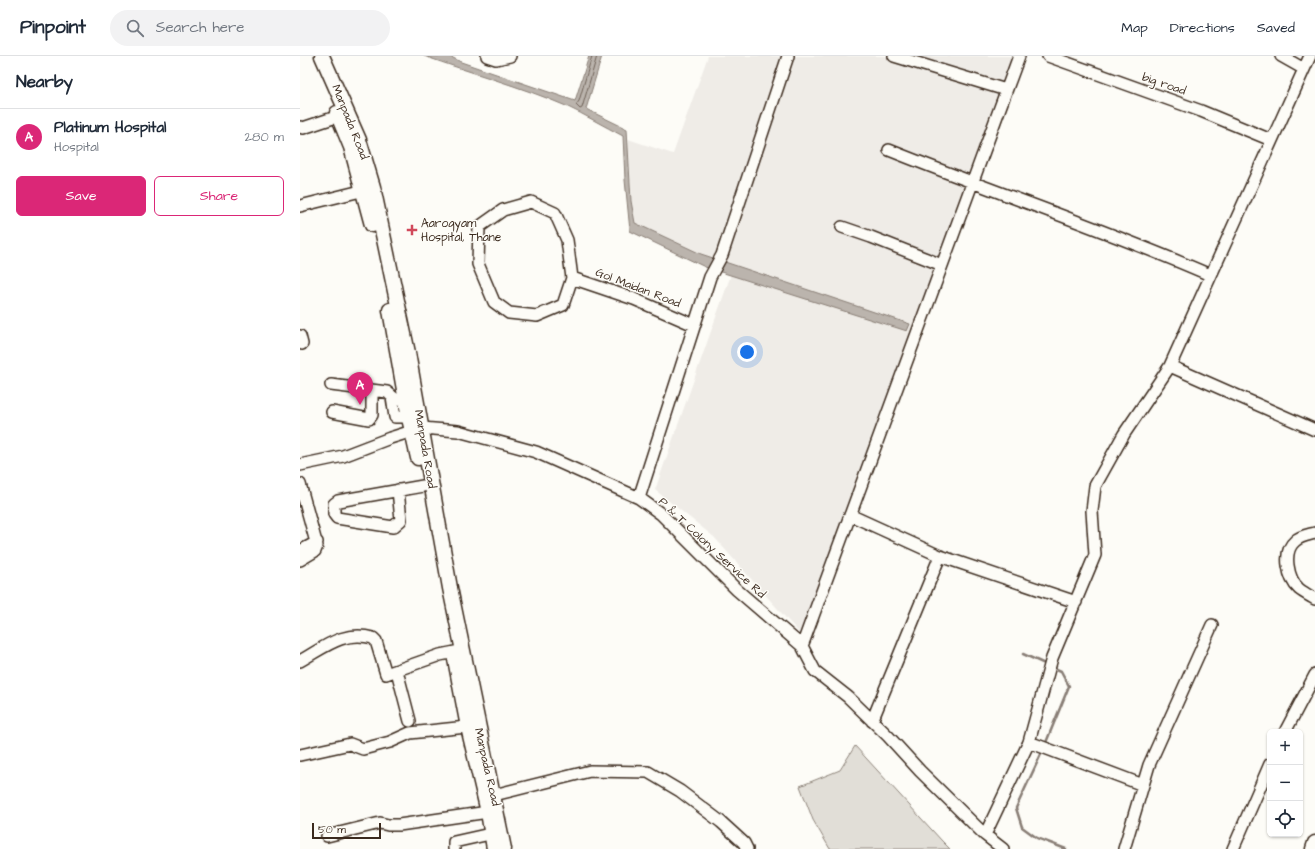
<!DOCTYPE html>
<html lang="en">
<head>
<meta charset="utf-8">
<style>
  :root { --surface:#fff; --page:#f2f2f3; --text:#1f2937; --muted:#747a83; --line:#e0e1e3; --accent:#db2777 }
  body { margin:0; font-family:"Architects Daughter",sans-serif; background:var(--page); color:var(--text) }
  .controls { position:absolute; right:12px; bottom:12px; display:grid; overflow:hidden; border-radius:6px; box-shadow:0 1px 3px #0004 }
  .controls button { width:36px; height:36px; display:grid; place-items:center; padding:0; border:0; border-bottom:1px solid var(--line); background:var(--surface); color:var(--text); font:20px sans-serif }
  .scale { position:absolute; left:12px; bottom:10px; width:69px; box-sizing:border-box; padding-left:4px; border:2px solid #3b2a1e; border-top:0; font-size:11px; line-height:14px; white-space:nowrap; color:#3b2a1e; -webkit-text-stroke:3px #fdfcf7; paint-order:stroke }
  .you { position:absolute; left:447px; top:296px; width:14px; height:14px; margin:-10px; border:3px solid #fff; border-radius:50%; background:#1a73e8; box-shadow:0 0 0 6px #1a73e833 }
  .badge { display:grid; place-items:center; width:26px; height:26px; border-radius:50%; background:var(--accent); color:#fff; font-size:13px; font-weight:700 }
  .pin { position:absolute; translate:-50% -33px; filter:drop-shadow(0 1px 2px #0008) }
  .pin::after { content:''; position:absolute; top:21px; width:14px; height:12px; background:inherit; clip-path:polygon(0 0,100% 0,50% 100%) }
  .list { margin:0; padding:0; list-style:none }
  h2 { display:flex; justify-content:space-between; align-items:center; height:52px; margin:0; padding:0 16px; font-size:17px }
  h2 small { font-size:13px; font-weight:400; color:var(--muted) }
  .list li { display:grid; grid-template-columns:26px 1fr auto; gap:12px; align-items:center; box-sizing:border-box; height:56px; padding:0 16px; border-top:1px solid var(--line) }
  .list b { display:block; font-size:15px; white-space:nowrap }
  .list p { margin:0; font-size:13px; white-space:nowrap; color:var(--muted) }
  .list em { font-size:13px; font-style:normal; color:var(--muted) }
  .actions { display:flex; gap:8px; padding:12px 16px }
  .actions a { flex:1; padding:9px 0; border:1px solid var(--accent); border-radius:6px; text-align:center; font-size:14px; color:var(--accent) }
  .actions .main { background:var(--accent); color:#fff }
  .icon { flex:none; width:22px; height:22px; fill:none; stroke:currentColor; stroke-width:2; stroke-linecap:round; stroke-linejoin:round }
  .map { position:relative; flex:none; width:1015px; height:793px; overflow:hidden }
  header { display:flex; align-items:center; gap:24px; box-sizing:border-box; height:56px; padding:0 20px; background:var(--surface); border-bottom:1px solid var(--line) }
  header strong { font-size:19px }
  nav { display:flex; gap:22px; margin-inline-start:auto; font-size:14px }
  .search { width:280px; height:36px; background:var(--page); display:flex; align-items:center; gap:10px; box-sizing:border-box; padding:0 14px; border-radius:22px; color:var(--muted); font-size:15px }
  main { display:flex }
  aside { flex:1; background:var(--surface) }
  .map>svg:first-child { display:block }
  .built { fill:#efece7 }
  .green { fill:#e1ded7; stroke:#8e847a }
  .water { fill:#bbb4ad; stroke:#887d74 }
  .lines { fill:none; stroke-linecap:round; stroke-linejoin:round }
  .shore { stroke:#6e6157; stroke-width:1 }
  .stream { stroke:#887d74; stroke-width:2.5 }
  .minor-casing { stroke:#3b2a1e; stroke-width:14 }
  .major-casing { stroke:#3b2a1e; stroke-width:17 }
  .minor { stroke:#fdfcf7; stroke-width:11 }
  .major { stroke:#fdfcf7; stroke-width:14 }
  .poi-dot { fill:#d1495b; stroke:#fdfcf7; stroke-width:1.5 }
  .labels { text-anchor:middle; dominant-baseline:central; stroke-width:3; stroke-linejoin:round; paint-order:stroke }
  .street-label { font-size:12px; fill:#3b2a1e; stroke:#fdfcf7 }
  .poi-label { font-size:12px; fill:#3b2a1e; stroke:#fdfcf7; text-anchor:start }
</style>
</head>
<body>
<header>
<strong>Pinpoint</strong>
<div class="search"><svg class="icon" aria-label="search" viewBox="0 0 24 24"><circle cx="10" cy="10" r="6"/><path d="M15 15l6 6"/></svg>Search here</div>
<nav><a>Map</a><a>Directions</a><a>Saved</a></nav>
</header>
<main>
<aside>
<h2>Nearby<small></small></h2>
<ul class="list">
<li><span class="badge">A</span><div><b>Platinum Hospital</b><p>Hospital</p></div><em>280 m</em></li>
</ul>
<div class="actions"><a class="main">Save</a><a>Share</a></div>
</aside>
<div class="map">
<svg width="1015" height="793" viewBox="0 0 1015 793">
  <rect width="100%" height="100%" fill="#fdfcf7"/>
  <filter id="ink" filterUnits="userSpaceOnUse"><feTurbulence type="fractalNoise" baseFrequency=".025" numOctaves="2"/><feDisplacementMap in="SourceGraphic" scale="8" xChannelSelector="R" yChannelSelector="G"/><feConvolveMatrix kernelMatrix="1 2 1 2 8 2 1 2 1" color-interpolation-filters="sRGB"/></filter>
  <g filter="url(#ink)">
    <!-- built -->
    <path class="built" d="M 408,0 L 717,0 L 501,579 L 414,481 L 355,434 L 434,210 L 401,198 L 335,167 L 331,145 L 328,83 L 373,98 Z"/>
    <!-- green -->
    <path class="green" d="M 555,690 L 642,785 L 650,793 L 530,793 L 513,764 L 500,730 L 540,714 Z"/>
    <!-- water -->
    <path class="water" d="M 124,0 L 149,0 L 161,6 L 275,45 L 289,0 L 302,0 L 286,53 L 327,73 L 331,145 L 335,167 L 401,198 L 610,268 L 607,275 L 405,211 L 330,175 L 325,124 L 323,80 C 304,70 285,59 266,50 C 220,30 171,17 124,0 Z"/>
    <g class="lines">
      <!-- shore -->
      <path class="shore" d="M 292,0 L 279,45 L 276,49 L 280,53 L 282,52 L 297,0"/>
      <!-- stream -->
      <path class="stream" d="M 723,598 L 747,609
        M 745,689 L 769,630 L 761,615 L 752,611
        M 743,694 L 716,752 L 722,771 L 737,782 L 766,793"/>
      <defs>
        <path id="minor" d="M 187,0 L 196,3 L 210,0
          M 594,0 L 706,34
          M 748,0 L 901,55 L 971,84
          M 981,0 L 1004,13
          M 0,71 L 3,72 L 45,58
          M 589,94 C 696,137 805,173 910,219
          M 0,150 L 69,133
          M 542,171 L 571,181 L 642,209
          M 272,222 L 263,249 L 237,260 L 209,257 L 194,246 L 178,208 L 179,171 L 203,154 L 231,146 L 255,157 L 267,184 L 272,222 L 334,243 L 394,269
          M 0,280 L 2,288
          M 870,310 L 1015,374
          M 31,329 L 87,336 L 95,343 L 105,343
          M 92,341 L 95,361 L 117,361
          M 32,356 L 69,363 L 72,359 L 72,334
          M 0,409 L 43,400 L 90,382 L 122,372 L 158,375 L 236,396 L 339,442 L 361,458 L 437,534 L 502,590 L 515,615 L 548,641 L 588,680 L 620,715 L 685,779 L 703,793
          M 0,428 L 17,490 L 15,495 L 0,504
          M 98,434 L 101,464 L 93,471 L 37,462 L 34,458 L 34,448 L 38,445 L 123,430
          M 339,442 L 410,221 L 422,199 L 488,0
          M 550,459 L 640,500 L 572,665
          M 1015,477 C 1008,479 1000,480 995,485 C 982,496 988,523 999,533 C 1004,537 1010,540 1015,543
          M 0,495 L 17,486
          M 640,500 L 776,546
          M 502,590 L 719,0
          M 0,605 C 25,591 43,574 73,582 L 76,585 L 86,618 L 140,599 L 160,595
          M 97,615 L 110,665
          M 985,676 L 1015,619
          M 729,686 L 843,729
          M 0,699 L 50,688 L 63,693 L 90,686 L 110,677 L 176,670
          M 186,741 L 290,715 L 348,716 L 380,735 L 421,766 L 444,787 L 447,793
          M 685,779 L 729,686 L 752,602 L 795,499 L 792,455 L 795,430 L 824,378 L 870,310 L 1010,0
          M 27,780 L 80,767 L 88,769 L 99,769 L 195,755
          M 154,793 L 154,786 L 199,776
          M 824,793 L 849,709 L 912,569
          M 933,793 L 970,708"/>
        <path id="major" d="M 22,0 L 59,84 L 73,131 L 108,297 L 150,532 L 204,793
          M 37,57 L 51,91 L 72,169
          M 90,254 L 109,362 L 118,402
          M 154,598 L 168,671 L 188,756 L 194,793
          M 1013,793 L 1015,787"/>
      </defs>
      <!-- minor casing -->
      <use href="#minor" class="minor-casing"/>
      <!-- major casing -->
      <use href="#major" class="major-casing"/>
      <!-- minor -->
      <use href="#minor" class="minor"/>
      <!-- major -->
      <use href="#major" class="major"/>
    </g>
  </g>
  <!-- markers -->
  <path class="poi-dot" d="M110 168h4v4h4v4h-4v4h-4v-4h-4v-4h4z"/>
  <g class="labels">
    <!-- street labels -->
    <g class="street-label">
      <text transform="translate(864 28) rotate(19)">big road</text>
      <text transform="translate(50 66) rotate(68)">Manpada Road</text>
      <text transform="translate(338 232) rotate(21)">Gol Maidan Road</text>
      <text transform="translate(125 393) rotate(80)">Manpada Road</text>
      <text transform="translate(412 492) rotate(43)">P &amp; T Colony Service Rd</text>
      <text transform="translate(187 711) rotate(77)">Manpada Road</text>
    </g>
    <!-- poi labels -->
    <g class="poi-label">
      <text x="121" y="167">Aarogyam<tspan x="121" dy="14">Hospital, Thane</tspan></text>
    </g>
  </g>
</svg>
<div class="controls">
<button>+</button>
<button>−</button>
<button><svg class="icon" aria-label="locate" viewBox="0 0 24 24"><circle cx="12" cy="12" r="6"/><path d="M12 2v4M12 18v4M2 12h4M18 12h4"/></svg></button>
</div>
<div class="scale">50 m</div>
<div class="you"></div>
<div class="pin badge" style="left:60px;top:349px">A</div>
</div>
</main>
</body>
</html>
